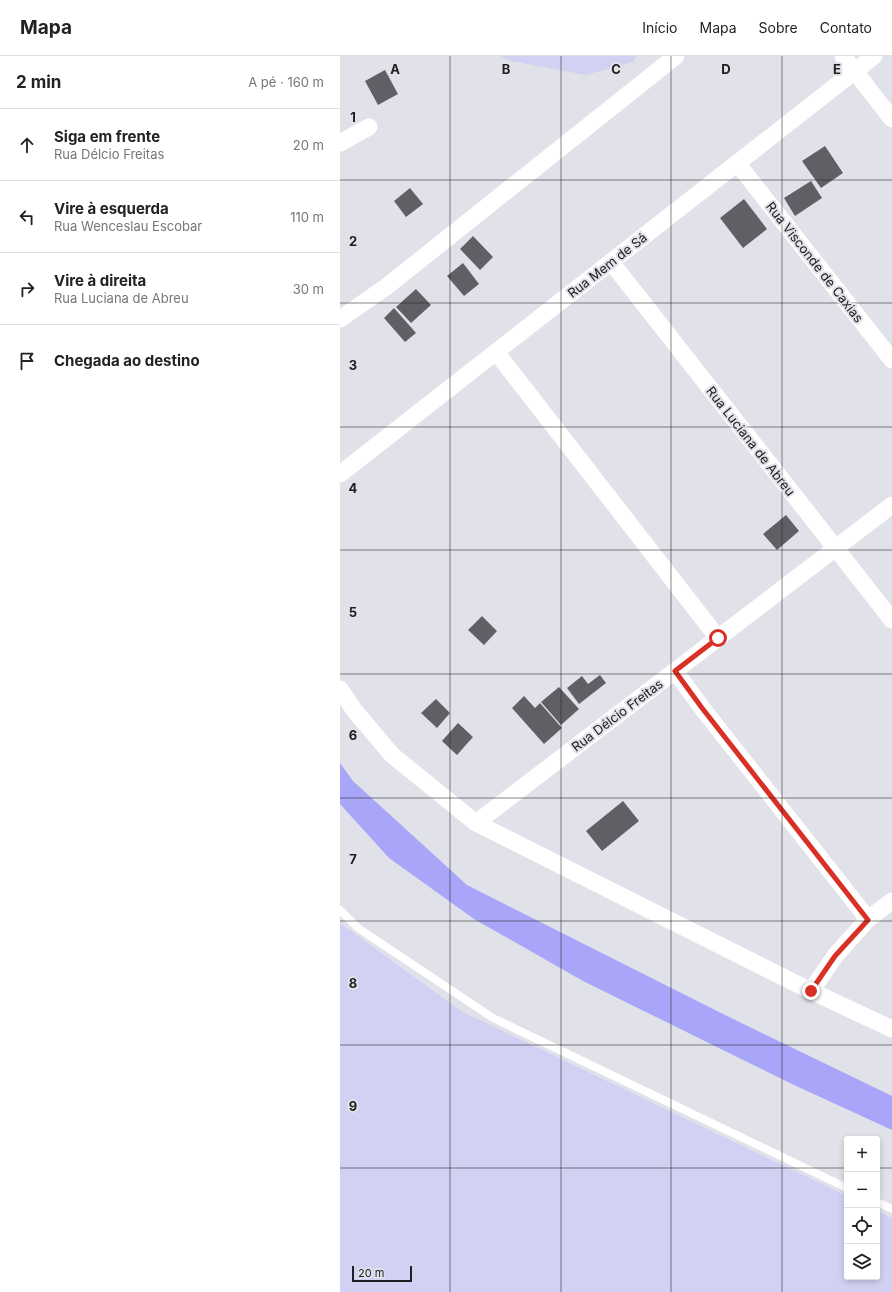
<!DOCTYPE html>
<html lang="pt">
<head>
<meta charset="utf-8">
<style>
  :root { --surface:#fff; --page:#f6f6f6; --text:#222; --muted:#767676; --line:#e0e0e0 }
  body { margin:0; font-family:Inter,sans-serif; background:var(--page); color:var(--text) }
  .controls { position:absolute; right:12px; bottom:12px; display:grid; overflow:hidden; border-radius:4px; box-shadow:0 2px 6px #0003 }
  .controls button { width:36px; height:36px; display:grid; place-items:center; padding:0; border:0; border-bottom:1px solid var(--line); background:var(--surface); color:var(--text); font:20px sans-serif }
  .scale { position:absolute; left:12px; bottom:10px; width:60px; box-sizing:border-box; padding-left:4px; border:2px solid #202022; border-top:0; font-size:11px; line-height:14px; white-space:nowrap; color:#202022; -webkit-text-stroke:3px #e1e2e9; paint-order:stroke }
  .stop { position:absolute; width:12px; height:12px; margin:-9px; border:3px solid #d93025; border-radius:50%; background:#fff }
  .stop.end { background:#d93025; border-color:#fff; box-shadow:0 1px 4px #0008 }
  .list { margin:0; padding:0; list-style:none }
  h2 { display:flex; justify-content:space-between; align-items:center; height:52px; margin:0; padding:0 16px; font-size:17px }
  h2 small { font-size:13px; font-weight:400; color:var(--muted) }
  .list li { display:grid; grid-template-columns:26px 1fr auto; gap:12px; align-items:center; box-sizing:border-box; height:72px; padding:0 16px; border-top:1px solid var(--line) }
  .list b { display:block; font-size:15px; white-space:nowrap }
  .list p { margin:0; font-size:13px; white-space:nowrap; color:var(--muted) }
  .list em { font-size:13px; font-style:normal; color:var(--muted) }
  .icon { flex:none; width:22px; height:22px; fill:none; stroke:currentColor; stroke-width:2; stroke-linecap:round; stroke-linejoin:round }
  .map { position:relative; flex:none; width:552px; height:1236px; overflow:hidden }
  header { display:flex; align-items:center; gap:24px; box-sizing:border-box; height:56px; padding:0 20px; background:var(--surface); border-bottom:1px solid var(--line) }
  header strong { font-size:19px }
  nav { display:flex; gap:22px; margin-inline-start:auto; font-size:14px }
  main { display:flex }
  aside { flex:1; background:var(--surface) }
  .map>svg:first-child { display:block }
  .green { fill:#d1d1f3 }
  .water { fill:#a9a6fa }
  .building { fill:#5f6066 }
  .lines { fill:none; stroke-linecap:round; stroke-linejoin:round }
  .service { stroke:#fff; stroke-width:8 }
  .minor { stroke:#fff; stroke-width:17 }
  .route { stroke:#d93025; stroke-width:5 }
  .grid { fill:none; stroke:#202022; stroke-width:1; stroke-opacity:0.55 }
  .labels { text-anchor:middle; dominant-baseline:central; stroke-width:4; stroke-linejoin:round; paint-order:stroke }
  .street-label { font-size:13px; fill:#202022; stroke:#e1e2e9 }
  .grid-label { font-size:13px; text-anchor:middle; font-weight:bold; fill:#202022; stroke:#e1e2e9; stroke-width:4; stroke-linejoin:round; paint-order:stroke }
</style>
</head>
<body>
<header>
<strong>Mapa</strong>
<nav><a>Início</a><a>Mapa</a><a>Sobre</a><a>Contato</a></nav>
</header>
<main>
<aside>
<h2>2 min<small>A pé · 160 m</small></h2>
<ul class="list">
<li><svg class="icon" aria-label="ahead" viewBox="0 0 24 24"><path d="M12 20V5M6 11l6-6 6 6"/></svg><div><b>Siga em frente</b><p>Rua Délcio Freitas</p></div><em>20 m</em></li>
<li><svg class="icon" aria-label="left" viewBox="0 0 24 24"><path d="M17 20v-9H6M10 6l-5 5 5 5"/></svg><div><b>Vire à esquerda</b><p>Rua Wenceslau Escobar</p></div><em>110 m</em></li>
<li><svg class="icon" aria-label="right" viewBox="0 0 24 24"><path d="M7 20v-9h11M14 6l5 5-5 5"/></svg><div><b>Vire à direita</b><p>Rua Luciana de Abreu</p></div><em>30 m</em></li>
<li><svg class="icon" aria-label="arrive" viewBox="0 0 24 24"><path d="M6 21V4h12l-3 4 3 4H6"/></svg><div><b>Chegada ao destino</b></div></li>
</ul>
</aside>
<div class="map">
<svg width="552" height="1236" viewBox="0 0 552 1236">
  <rect width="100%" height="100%" fill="#e1e2e9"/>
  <!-- green -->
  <path class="green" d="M 160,0 L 296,0 L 293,6 L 246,19 L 171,5 Z
    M 0,867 L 121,955 L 507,1140 L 507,1221 L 537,1221 L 537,1155 L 552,1162 L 552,1236 L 0,1236 Z"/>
  <!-- water -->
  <path class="water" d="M 0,707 L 13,725 L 127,829 L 383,958 L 552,1040 L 552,1074 L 454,1029 L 243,925 L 134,863 L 49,802 L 0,748 Z"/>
  <!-- building -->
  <path class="building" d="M 45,14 L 58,38 L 38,49 L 25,25 Z
    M 485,90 L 503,117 L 481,132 L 462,105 Z
    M 471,125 L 482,142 L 455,160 L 444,142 Z
    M 70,132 L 83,148 L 66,161 L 54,145 Z
    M 404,143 L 427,173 L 403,192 L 380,162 Z
    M 133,180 L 153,201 L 140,214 L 120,193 Z
    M 123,207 L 139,228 L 124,240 L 107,220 Z
    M 76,233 L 91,249 L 71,267 L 56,251 Z
    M 54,252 L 76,277 L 65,286 L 44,262 Z
    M 446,459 L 459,475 L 437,494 L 423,478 Z
    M 142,560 L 157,575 L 144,589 L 128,574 Z
    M 260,619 L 266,627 L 239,648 L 227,632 L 242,620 L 248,628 Z
    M 219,631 L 239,653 L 221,669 L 201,646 Z
    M 184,640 L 195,652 L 200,647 L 222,672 L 204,688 L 172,652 Z
    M 96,643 L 110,657 L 97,672 L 81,657 Z
    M 118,667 L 133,681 L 117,699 L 102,685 Z
    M 283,745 L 299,765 L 262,795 L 246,775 Z"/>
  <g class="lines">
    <!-- service -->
    <path class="service" d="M 0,854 L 18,872 L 153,962 L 507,1132
      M 537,1146 L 552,1153"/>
    <!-- minor -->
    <path class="minor" d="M 503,0 L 552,63
      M 0,87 L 29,71
      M 397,107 L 552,304
      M 271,206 L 552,564
      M 0,263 L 46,231 L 336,0
      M 156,296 L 378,582
      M 0,418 L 534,0
      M 335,615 L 362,652 L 528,863
      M 0,633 L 14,654 L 52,699 L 136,767 L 471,935 L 552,973
      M 136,767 L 552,449
      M 471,935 L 495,900 L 528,863 L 552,845"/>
  </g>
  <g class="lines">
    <!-- route -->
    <path class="route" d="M 378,582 L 335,615 L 362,652 L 528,864 L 495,900 L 471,935"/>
  </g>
  <!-- grid -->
  <path class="grid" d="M 110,0 L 110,1236M 221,0 L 221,1236M 331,0 L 331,1236M 442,0 L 442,1236M 0,124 L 552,124M 0,247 L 552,247M 0,371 L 552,371M 0,494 L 552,494M 0,618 L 552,618M 0,742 L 552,742M 0,865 L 552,865M 0,989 L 552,989M 0,1112 L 507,1112M 537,1112 L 552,1112"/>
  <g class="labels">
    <!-- street labels -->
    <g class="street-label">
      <text transform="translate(475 206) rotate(52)">Rua Visconde de Caxias</text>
      <text transform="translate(267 209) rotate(-38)">Rua Mem de Sá</text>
      <text transform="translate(411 385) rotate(52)">Rua Luciana de Abreu</text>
      <text transform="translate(277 659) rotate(-37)">Rua Délcio Freitas</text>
    </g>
  </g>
  <g class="grid-label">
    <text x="55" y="18">A</text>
    <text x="166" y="18">B</text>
    <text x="276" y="18">C</text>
    <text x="386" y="18">D</text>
    <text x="497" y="18">E</text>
    <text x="13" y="66">1</text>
    <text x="13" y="190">2</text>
    <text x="13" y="314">3</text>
    <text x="13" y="437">4</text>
    <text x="13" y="561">5</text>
    <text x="13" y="684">6</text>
    <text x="13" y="808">7</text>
    <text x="13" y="932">8</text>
    <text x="13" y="1055">9</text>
  </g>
</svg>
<div class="controls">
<button>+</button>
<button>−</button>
<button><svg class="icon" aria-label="locate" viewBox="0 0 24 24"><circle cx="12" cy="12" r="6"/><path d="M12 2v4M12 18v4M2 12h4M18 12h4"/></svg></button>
<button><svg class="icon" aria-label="layers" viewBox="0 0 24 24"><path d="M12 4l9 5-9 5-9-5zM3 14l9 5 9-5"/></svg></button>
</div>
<div class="scale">20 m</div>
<div class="stop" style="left:378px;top:582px"></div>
<div class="stop end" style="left:471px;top:935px"></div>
</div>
</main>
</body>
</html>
